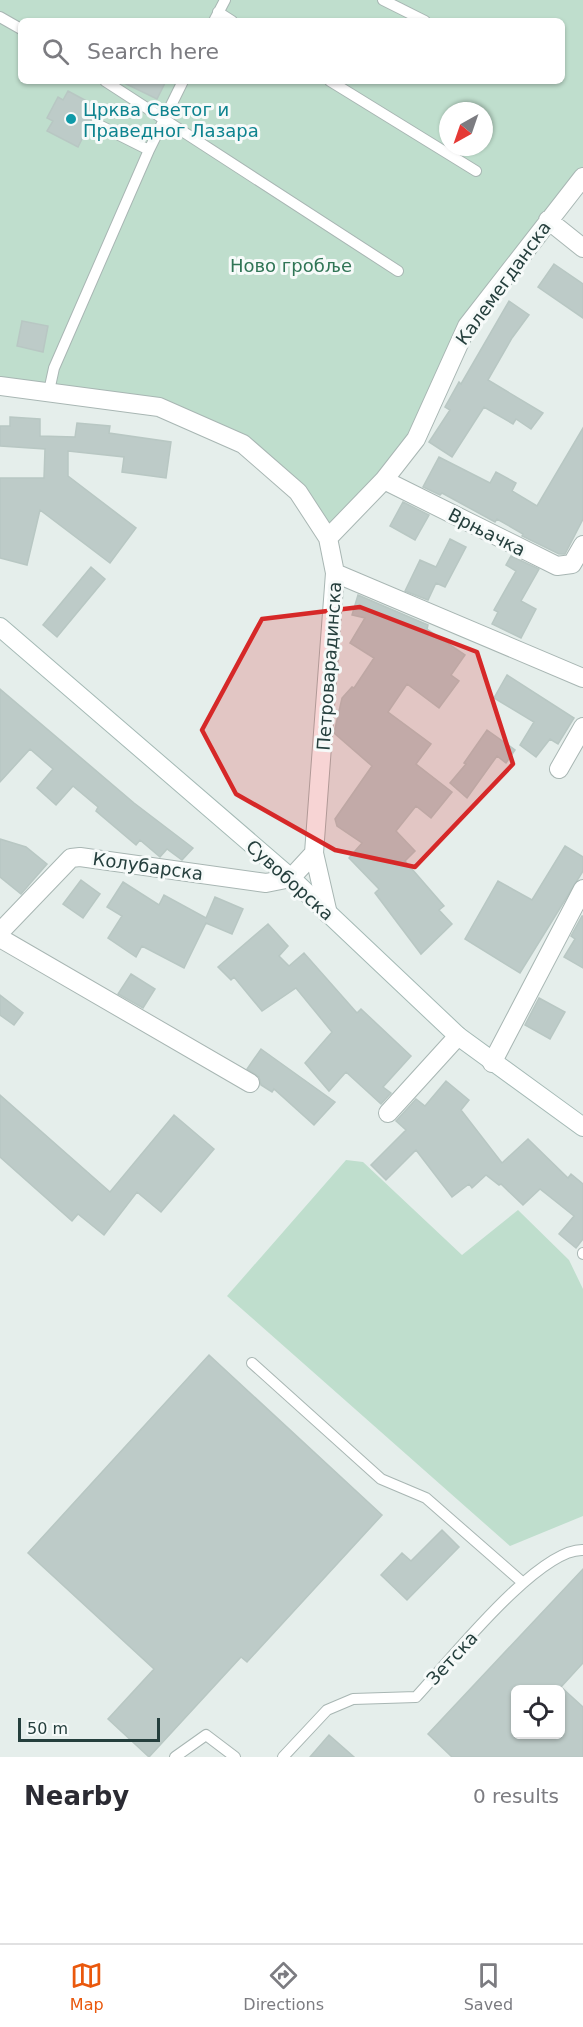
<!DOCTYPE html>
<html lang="en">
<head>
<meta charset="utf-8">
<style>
  :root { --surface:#fff; --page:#f7f7f7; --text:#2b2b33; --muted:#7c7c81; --line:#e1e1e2; --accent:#ea580c }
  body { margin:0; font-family:"DejaVu Sans",sans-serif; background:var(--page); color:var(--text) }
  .controls { position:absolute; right:18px; bottom:18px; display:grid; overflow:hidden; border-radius:9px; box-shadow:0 2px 4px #0004 }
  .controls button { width:54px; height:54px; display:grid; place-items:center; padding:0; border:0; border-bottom:2px solid var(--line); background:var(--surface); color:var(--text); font:30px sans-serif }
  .compass { position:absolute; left:439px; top:102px; width:54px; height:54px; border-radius:50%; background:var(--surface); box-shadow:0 2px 4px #0004; rotate:220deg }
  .scale { position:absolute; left:18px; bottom:15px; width:142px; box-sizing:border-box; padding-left:6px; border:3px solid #253f3d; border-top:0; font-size:16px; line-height:21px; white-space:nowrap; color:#253f3d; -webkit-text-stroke:4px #f6faf9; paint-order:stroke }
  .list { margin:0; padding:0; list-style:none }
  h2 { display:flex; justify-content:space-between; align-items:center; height:78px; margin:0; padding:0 24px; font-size:26px }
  h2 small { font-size:20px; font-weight:400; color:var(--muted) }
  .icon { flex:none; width:33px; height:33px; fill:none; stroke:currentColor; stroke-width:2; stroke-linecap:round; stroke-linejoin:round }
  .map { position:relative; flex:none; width:583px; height:1757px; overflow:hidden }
  .search { position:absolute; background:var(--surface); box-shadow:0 2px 4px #0004; left:18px; right:18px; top:18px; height:66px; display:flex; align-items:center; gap:15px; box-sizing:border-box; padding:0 21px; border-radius:9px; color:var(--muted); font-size:22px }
  .sheet { height:186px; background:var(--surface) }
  nav { display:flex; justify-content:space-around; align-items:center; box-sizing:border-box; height:84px; border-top:2px solid var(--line); background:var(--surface); font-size:16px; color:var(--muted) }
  nav a { display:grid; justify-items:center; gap:3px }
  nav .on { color:var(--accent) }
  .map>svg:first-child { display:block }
  .green { fill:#bfdecd; fill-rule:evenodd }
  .building { fill:#bdcbc8; stroke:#b8c7c3; stroke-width:1.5; fill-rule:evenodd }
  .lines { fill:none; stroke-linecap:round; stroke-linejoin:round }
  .service-casing { stroke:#a8b6b3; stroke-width:12 }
  .minor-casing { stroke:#a8b6b3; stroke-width:20 }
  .secondary-casing { stroke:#a4b9b5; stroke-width:20 }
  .service { stroke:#fff; stroke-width:10 }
  .minor { stroke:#fff; stroke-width:18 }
  .secondary { stroke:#fff; stroke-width:18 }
  .marked { fill:#d62828; fill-opacity:0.2; stroke:#d62828; stroke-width:4.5; stroke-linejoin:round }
  .culture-dot { fill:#0f9aa8; stroke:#f6faf9; stroke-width:2 }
  .labels { text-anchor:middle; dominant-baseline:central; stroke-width:6; stroke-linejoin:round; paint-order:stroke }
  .culture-label { font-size:18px; fill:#0d838f; stroke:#f6faf9; text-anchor:start }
  .park-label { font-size:18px; fill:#307556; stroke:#f6faf9 }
  .street-label { font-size:18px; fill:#253f3d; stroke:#f6faf9 }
</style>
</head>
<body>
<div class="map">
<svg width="583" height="1757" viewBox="0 0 583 1757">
  <rect width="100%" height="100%" fill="#e5eeeb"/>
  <!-- green -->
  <path class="green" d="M 0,0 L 583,0 L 583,177 L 467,326 L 424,424 L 328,538 L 243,444 L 159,407 L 0,386 ZM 21,21 L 562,21 L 562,81 L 21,81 ZM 448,111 L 484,111 L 484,147 L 448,147 Z
    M 346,1160 L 363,1162 L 462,1255 L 518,1210 L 569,1260 L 583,1289 L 583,1516 L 510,1546 L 227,1296 Z"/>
  <!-- building -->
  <path class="building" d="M 120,81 L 166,81 L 157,99 Z
    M 68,91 L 98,107 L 78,147 L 47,131 L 53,121 L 47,118 L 58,97 L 63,100 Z
    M 554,264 L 583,284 L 583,318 L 538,287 Z
    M 509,301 L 529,315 L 512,338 L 488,380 L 543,413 L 531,429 L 516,419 L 513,424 L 484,407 L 452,457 L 429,442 L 450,410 L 445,407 L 459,382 L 461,384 Z
    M 22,321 L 48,326 L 43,352 L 17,346 Z
    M 10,417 L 40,419 L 40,436 L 75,437 L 77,423 L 110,426 L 109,433 L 171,442 L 166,478 L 122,472 L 124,457 L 68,451 L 68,476 L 136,528 L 110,563 L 40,510 L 27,565 L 0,558 L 0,478 L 44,478 L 45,449 L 0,446 L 0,426 L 10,426 Z
    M 583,428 L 583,519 L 565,554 L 559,554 L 522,536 L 523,534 L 497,519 L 495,522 L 442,493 L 440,495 L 423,487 L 439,457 L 490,483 L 496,472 L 516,483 L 512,491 L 537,506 Z
    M 403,502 L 429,515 L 415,540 L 390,526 Z
    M 450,539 L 466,547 L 445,587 L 436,583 L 428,600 L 405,591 L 420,560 L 436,567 Z
    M 511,556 L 539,569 L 521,601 L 536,609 L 521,638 L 492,624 L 498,612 L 494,610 L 516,571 L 506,565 Z
    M 91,567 L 105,579 L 57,637 L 43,625 Z
    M 358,595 L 428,625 L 427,629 L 465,655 L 451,675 L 459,681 L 439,708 L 407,684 L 388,712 L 431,744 L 416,764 L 452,792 L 431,818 L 416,806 L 396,831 L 415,851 L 405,861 L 444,906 L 439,910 L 452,924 L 421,954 L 375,893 L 379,889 L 349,858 L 362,843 L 337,826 L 335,819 L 372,766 L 334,733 L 342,698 L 352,687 L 354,688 L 374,658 L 350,643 L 365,618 L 352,615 Z
    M 507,675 L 574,718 L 558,744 L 550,739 L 536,757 L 520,745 L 534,722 L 494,698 Z
    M 0,689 L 134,803 L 193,848 L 182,860 L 167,849 L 160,857 L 140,840 L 136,845 L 96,811 L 98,807 L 73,786 L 56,805 L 37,788 L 53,769 L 30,749 L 0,782 Z
    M 487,730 L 515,750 L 506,763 L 497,756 L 467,798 L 450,783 L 466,764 L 464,763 Z
    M 0,839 L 26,847 L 47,864 L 21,894 L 0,877 Z
    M 565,846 L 583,857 L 583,871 L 520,973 L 465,939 L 498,881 L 532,900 Z
    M 81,880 L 100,894 L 83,918 L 63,904 Z
    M 123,882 L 159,905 L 164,895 L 206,918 L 215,897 L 243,909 L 232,934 L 206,923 L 184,968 L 142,946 L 136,957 L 108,938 L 122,916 L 107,907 Z
    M 582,916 L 583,916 L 583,968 L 564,957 L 575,939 L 571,936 Z
    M 268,924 L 288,946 L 279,956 L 289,966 L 304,953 L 357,1013 L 361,1009 L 411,1056 L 383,1087 L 391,1093 L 381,1104 L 346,1072 L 329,1091 L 305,1063 L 332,1032 L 296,988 L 262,1011 L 234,977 L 231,980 L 218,967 Z
    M 131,974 L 155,989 L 143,1008 L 118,994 Z
    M 0,995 L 23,1013 L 14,1025 L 0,1015 Z
    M 539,998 L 565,1012 L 550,1039 L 525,1025 Z
    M 261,1049 L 335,1102 L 314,1125 L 274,1089 L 272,1092 L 261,1085 L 259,1077 L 247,1069 Z
    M 446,1081 L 469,1100 L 461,1110 L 502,1163 L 528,1139 L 568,1178 L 571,1174 L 583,1184 L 583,1239 L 576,1248 L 559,1234 L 574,1216 L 540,1189 L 523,1205 L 501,1184 L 499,1185 L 486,1175 L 472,1188 L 469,1184 L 452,1197 L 416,1150 L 386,1180 L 371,1165 L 406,1130 L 396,1121 L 416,1099 L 425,1106 Z
    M 0,1095 L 110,1192 L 174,1115 L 214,1149 L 161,1212 L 137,1192 L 104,1235 L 78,1214 L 72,1221 L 0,1157 Z
    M 209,1355 L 382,1515 L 247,1662 L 241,1657 L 149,1757 L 108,1719 L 154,1669 L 28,1553 Z
    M 442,1530 L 459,1547 L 407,1600 L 381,1575 L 402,1553 L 411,1561 Z
    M 583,1569 L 583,1663 L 561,1687 L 583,1707 L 583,1757 L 452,1757 L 428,1734 ZM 561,1687 L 561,1734 L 516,1734 L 516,1689 L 558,1689 Z
    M 329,1735 L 354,1757 L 310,1757 Z"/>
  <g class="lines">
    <defs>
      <path id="service" d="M 383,0 L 425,21
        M 218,12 L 232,21
        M 0,17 L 21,29
        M 214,21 L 225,0
        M 105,81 L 398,271
        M 330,81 L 476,171
        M 101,126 L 149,150
        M 49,391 L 54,368 L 149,150 L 183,81
        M 583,1253 L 583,1254
        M 252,1363 L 381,1479 L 426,1498 L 522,1582
        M 175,1757 L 206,1735 L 235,1757
        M 283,1757 L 327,1710 L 353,1699 L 416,1697 C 447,1664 538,1548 583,1550"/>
      <path id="minor" d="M 548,220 L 583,248
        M 0,386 L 159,407 L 243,444 L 298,492 L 328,538 L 335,573 L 314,853 L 291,878 L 266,883 L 80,857 L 71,858 L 0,932
        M 384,480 L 557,566 L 572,564 L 583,545
        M 328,538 L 384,480 L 416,439 L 467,326 L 583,177
        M 335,573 L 583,678
        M 559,769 L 583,727
        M 314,853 L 328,914
        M 0,938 L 250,1083
        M 492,1063 L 583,889
        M 388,1113 L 458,1036"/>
      <path id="secondary" d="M 0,627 L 291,878 L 458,1036 L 583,1127"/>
    </defs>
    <!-- service casing -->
    <use href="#service" class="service-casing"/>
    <!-- minor casing -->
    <use href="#minor" class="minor-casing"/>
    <!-- secondary casing -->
    <use href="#secondary" class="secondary-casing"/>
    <!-- service -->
    <use href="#service" class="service"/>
    <!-- minor -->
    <use href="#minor" class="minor"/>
    <!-- secondary -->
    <use href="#secondary" class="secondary"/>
  </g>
  <!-- marked area -->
  <path class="marked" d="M 360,607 L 477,652 L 513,764 L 415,867 L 335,850 L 236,794 L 202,730 L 262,619 Z"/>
  <!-- markers -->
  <circle class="culture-dot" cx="71" cy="119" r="6"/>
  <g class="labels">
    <!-- culture labels -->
    <g class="culture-label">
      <text x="83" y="109">Црква Светог и<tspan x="83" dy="21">Праведног Лазара</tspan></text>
    </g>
    <!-- park labels -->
    <g class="park-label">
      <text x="291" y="265">Ново гробље</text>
    </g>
    <!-- street labels -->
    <g class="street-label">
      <text transform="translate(503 283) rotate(-54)">Калемегданска</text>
      <text transform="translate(487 532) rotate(27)">Врњачка</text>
      <text transform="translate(329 666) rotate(-86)">Петроварадинска</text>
      <text transform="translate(148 866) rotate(8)">Колубарска</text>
      <text transform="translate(290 880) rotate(42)">Сувоборска</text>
      <text transform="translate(452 1658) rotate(-47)">Зетска</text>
    </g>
  </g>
</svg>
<div class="controls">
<button><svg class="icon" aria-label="locate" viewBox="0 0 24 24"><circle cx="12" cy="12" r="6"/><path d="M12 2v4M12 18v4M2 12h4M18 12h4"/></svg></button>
</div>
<svg class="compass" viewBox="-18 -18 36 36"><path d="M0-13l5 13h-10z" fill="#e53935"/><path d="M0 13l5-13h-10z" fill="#7c7c81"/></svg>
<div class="scale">50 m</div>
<div class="search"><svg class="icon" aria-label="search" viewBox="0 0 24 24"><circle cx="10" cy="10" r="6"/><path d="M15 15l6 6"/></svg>Search here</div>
</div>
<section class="sheet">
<h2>Nearby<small>0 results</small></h2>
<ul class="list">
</ul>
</section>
<nav>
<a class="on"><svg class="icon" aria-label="map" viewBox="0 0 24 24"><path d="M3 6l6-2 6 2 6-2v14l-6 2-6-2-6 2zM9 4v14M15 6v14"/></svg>Map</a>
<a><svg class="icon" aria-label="directions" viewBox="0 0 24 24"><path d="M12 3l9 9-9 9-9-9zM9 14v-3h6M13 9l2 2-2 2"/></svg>Directions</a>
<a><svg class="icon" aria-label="saved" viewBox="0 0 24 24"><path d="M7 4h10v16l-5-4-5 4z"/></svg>Saved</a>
</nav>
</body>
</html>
